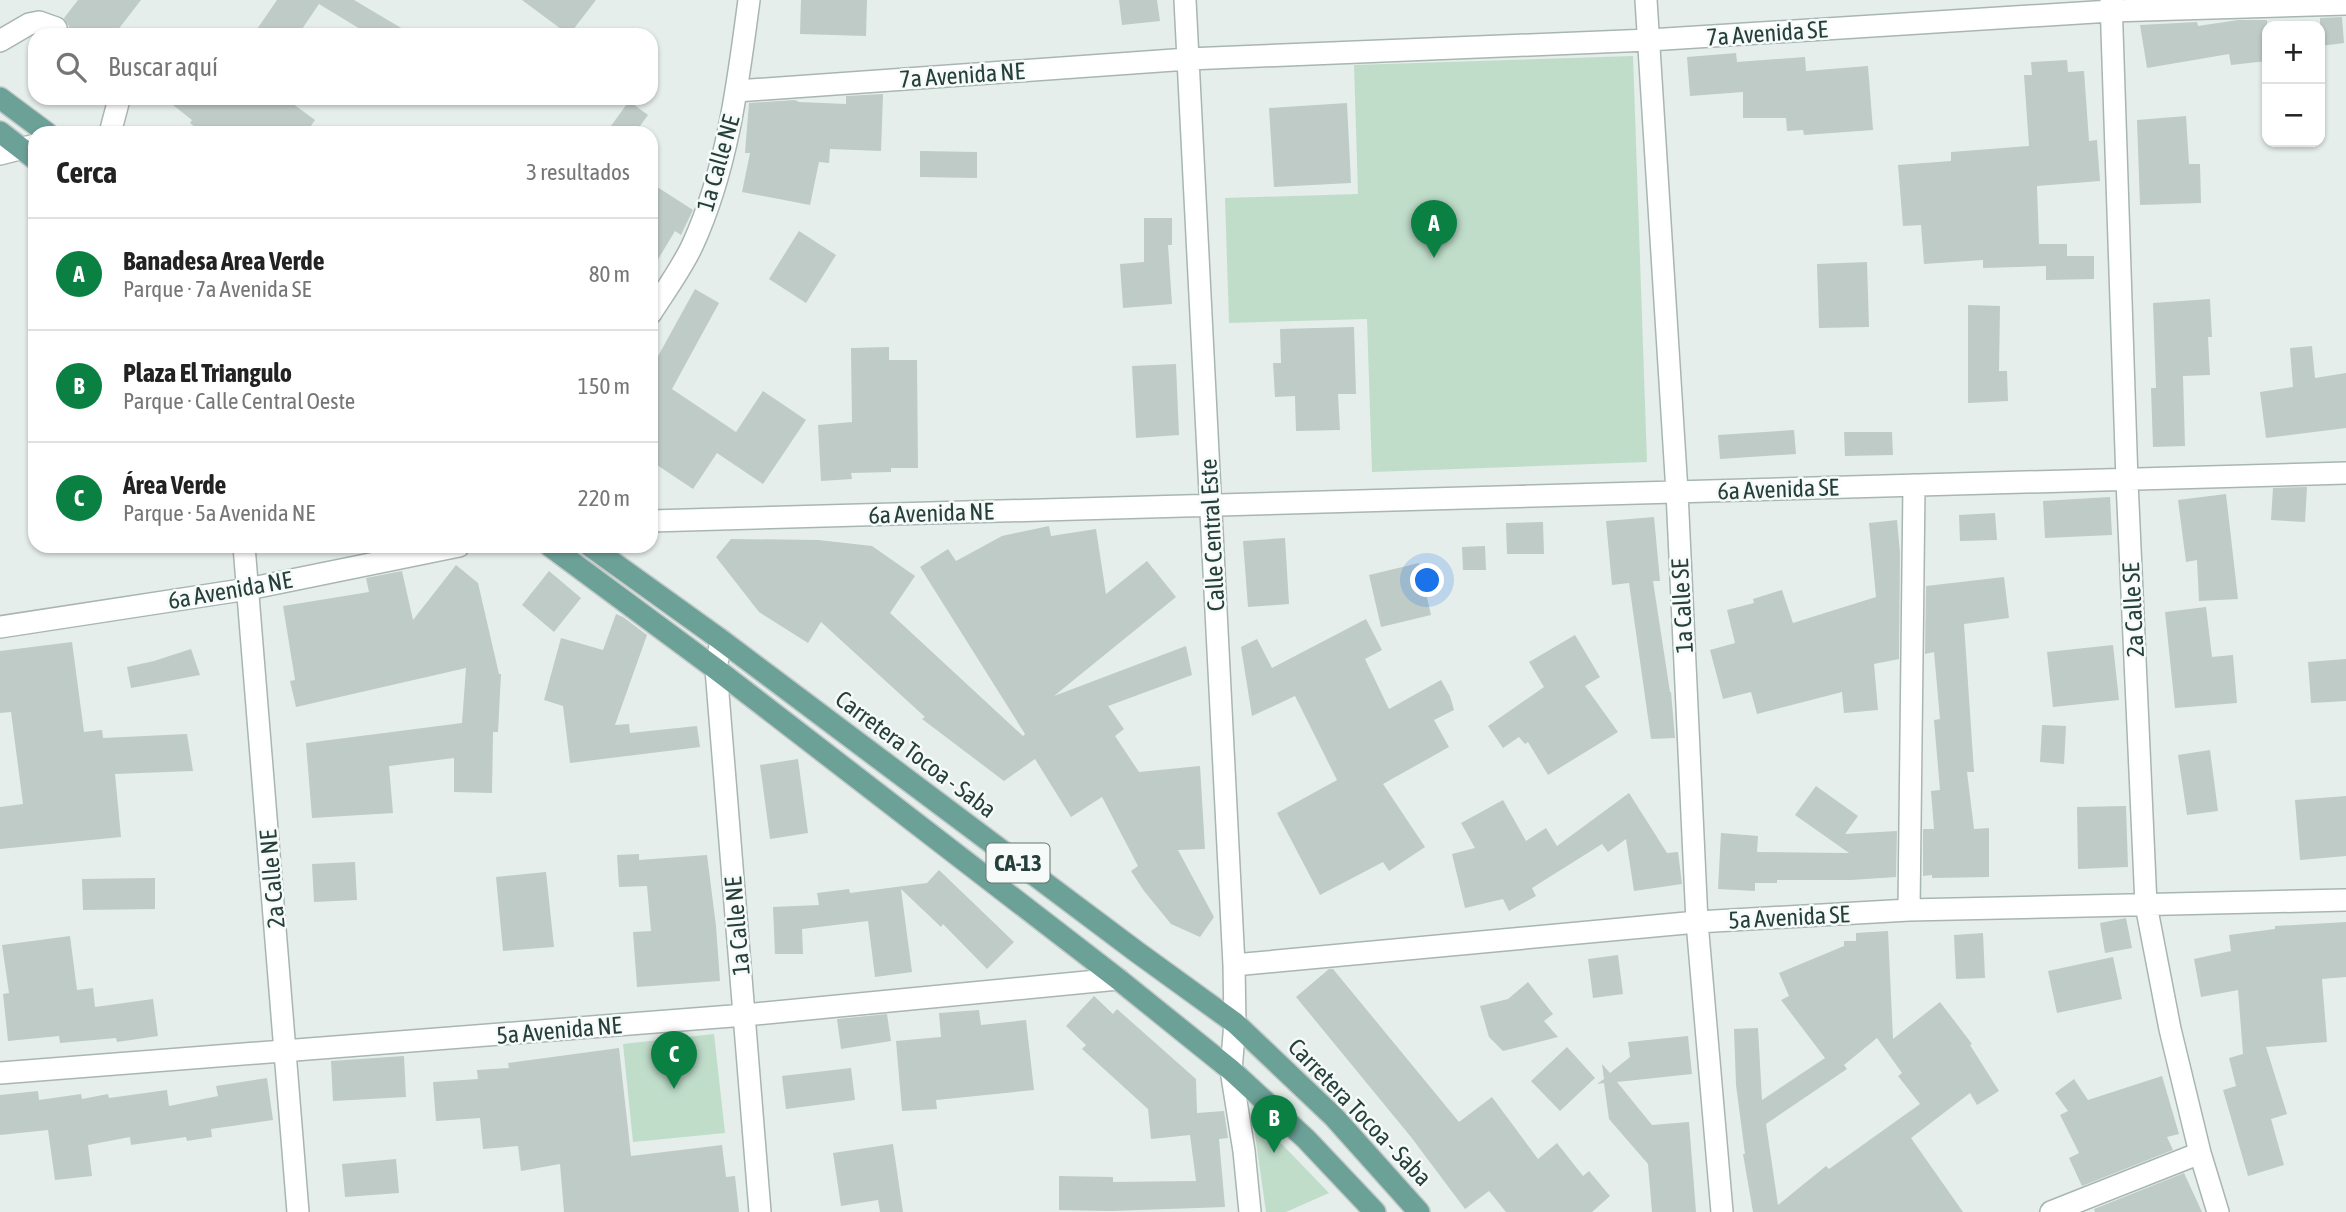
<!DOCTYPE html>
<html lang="es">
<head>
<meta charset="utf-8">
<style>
  :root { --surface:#fff; --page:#f2f2f2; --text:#222; --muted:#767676; --line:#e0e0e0; --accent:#0b8043 }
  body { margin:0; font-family:"Asap Condensed",sans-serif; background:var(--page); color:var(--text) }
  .controls { position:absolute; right:21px; top:21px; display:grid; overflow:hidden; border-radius:14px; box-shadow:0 2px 5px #0004 }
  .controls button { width:63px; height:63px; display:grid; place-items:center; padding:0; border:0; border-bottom:2px solid var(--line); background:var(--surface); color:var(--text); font:35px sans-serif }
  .you { position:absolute; left:1428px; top:581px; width:24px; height:24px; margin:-18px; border:5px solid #fff; border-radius:50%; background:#1a73e8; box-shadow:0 0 0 10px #1a73e833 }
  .badge { display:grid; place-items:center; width:46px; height:46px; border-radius:50%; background:var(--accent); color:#fff; font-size:23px; font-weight:700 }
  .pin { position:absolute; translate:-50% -58px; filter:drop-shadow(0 2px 4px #0008) }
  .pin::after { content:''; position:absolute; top:37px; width:24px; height:21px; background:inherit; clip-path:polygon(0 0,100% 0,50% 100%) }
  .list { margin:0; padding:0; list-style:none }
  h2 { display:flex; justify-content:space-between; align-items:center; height:91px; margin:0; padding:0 28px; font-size:30px }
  h2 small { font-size:23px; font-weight:400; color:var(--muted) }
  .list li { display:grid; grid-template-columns:46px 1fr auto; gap:21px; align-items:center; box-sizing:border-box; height:112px; padding:0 28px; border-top:2px solid var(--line) }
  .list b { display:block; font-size:26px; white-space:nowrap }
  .list p { margin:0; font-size:23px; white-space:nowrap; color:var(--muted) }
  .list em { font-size:23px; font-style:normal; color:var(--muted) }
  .icon { flex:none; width:38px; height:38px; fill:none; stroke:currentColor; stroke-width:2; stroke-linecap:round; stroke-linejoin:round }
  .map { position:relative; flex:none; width:2346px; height:1212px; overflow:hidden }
  .search { position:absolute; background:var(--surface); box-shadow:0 2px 5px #0004; left:28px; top:28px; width:630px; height:77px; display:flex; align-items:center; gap:18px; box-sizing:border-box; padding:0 24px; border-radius:21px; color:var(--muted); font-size:26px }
  .panel { position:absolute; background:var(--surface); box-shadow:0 2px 5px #0004; left:28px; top:126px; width:630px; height:427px; border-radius:21px }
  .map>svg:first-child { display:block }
  .green { fill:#c0ddca }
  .building { fill:#becbc7; fill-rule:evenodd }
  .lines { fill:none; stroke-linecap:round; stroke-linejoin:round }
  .minor-casing { stroke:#a8b6b2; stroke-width:24 }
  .major-casing { stroke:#c2c9c8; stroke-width:24 }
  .minor { stroke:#fff; stroke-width:21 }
  .major { stroke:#6ca198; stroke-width:21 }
  .labels { text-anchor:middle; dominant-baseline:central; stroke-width:5; stroke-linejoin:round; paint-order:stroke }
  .shield { fill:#f6faf8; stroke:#647773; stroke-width:2 }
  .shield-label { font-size:23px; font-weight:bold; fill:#253f3a }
  .street-label { font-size:24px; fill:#253f3a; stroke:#f6faf8 }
</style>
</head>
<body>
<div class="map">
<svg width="2346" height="1212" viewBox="0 0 2346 1212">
  <rect width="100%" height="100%" fill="#e5eeeb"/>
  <!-- green -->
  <path class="green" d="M 1633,56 L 1647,462 L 1372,472 L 1367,319 L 1229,323 L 1225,198 L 1358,194 L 1354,65 Z
    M 714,1034 L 725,1133 L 633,1142 L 623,1044 Z
    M 1252,1113 L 1329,1193 L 1286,1212 L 1266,1212 Z"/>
  <!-- building -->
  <path class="building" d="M 78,0 L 141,0 L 114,35 L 67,35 L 69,26 L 64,18 Z
    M 277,0 L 354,0 L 413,35 L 370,35 L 319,4 L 298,35 L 253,35 Z
    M 522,0 L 596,0 L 569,35 Z
    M 801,0 L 867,0 L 866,36 L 800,34 Z
    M 1119,0 L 1157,0 L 1160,21 L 1122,25 Z
    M 2342,17 L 2344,43 L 2320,46 L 2320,18 Z
    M 2238,20 L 2267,20 L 2267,61 L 2231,65 L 2229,54 L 2147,68 L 2140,25 L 2197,22 L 2198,26 Z
    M 1736,53 L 1737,62 L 1805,57 L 1806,71 L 1868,66 L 1873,130 L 1804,135 L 1803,130 L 1787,131 L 1786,118 L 1743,118 L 1743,92 L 1690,96 L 1687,57 Z
    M 2067,60 L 2068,72 L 2084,71 L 2089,141 L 2097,140 L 2100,181 L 2037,186 L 2039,244 L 2067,244 L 2067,256 L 2094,256 L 2094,279 L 2046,280 L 2046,266 L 1983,268 L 1983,260 L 1924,264 L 1921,225 L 1903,226 L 1898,165 L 1951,161 L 1951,152 L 2029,146 L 2024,75 L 2032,75 L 2031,62 Z
    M 883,94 L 881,151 L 830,149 L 829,163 L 819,162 L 810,205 L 742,192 L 750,153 L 745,153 L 749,103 L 795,100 L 799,102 L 846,104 L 846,96 Z
    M 164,98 L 285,98 L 315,120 L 306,133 L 203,133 L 190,123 L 192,120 Z
    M 629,101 L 648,115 L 635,133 L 606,133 Z
    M 1347,103 L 1351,183 L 1274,187 L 1269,108 Z
    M 2186,116 L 2189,164 L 2200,164 L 2201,203 L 2140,205 L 2137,120 Z
    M 920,151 L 977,152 L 977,178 L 920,177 Z
    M 651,183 L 693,210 L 681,235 L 675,231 L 651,271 Z
    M 1144,218 L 1172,218 L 1172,245 L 1168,245 L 1172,304 L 1123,308 L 1120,264 L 1144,262 Z
    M 799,231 L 836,255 L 806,303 L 769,279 Z
    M 1867,262 L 1869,327 L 1819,328 L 1817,264 Z
    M 695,289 L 719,303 L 672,389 L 736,432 L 763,391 L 806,420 L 763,484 L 717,453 L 693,489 L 651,461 L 651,369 Z
    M 2210,299 L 2212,337 L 2208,337 L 2210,375 L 2183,376 L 2185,446 L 2153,447 L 2151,388 L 2156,388 L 2153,303 Z
    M 1968,305 L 2000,306 L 1999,371 L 2007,371 L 2008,401 L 1968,403 Z
    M 1354,327 L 1356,394 L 1338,394 L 1340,430 L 1296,431 L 1295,396 L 1275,397 L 1273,363 L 1281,363 L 1280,329 Z
    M 2312,346 L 2315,378 L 2346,373 L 2346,428 L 2266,438 L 2260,392 L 2293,387 L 2290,348 Z
    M 889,347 L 889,360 L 917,360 L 918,468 L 891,468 L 891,472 L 851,473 L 852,479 L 821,481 L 818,425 L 852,422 L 851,348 Z
    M 1176,364 L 1179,435 L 1136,438 L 1132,366 Z
    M 1794,430 L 1796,454 L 1720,459 L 1718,435 Z
    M 1844,432 L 1892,432 L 1893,455 L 1845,456 Z
    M 2307,487 L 2305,522 L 2271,520 L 2273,488 Z
    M 2226,494 L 2238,599 L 2199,601 L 2197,560 L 2186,562 L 2178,500 Z
    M 2110,497 L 2112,535 L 2045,538 L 2043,501 Z
    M 1995,513 L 1997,540 L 1960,541 L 1959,515 Z
    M 1654,517 L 1660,581 L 1653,581 L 1670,692 L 1671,692 L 1675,738 L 1651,739 L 1629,583 L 1612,585 L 1606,521 Z
    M 1897,520 L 1900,553 L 1899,659 L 1874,664 L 1878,710 L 1844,713 L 1842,692 L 1757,714 L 1751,692 L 1723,699 L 1710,650 L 1735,643 L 1727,610 L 1754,603 L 1753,599 L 1782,590 L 1793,623 L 1876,597 L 1869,523 Z
    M 1543,522 L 1544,554 L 1507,554 L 1506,523 Z
    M 1049,526 L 1051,536 L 1096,529 L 1106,594 L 1147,561 L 1176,597 L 1054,696 L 1186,646 L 1192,675 L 1108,706 L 1124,729 L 1115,736 L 1139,772 L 1200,766 L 1205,849 L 1178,850 L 1214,917 L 1200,937 L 1171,924 L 1144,891 L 1131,871 L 1138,866 L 1102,797 L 1071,817 L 1035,759 L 1004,781 L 922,719 L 925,717 L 821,622 L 808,643 L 759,612 L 716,557 L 731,539 L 818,540 L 872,546 L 915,576 L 890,613 L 1023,736 L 1025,734 L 920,567 L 948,549 L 956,561 L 1002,536 Z
    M 1285,538 L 1289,604 L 1248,607 L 1243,541 Z
    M 1485,546 L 1486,570 L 1463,570 L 1462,547 Z
    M 1419,563 L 1431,615 L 1381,627 L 1369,575 Z
    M 456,565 L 478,583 L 499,674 L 501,674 L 498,732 L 493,732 L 492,793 L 454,792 L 454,758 L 389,766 L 393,813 L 312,818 L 306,743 L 462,723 L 466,668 L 296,707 L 290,681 L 295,680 L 283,606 L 369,592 L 366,578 L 402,571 L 413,620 Z
    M 549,571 L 581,598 L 554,632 L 522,605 Z
    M 2004,577 L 2009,618 L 1964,624 L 1974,772 L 1967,772 L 1974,829 L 1989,828 L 1989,877 L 1932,878 L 1932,875 L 1923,876 L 1923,829 L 1934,829 L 1931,791 L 1940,790 L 1934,720 L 1940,719 L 1934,652 L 1925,654 L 1926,586 Z
    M 2206,607 L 2212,657 L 2233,655 L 2237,703 L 2175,708 L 2165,612 Z
    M 616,614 L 623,617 L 647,635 L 615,725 L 629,724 L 630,733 L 697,726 L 700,747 L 570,763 L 563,706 L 544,700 L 561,638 L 603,650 Z
    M 1366,619 L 1382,650 L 1365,659 L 1389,709 L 1441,680 L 1450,696 L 1454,710 L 1434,720 L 1449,747 L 1383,784 L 1425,847 L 1389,871 L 1383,862 L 1320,895 L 1277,813 L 1337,780 L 1295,696 L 1252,716 L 1241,647 L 1257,639 L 1272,668 Z
    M 1575,635 L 1600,677 L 1585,686 L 1618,732 L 1548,775 L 1528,742 L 1525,744 L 1519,737 L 1503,748 L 1488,726 L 1544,687 L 1529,662 Z
    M 72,642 L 84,732 L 102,730 L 103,738 L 187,734 L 193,771 L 115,774 L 121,837 L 0,849 L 0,807 L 23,804 L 11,712 L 0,713 L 0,651 Z
    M 2113,645 L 2119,700 L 2053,707 L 2047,652 Z
    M 191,649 L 200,675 L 131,688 L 127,667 L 154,661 Z
    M 2346,659 L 2346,701 L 2311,703 L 2308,662 Z
    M 2042,725 L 2066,726 L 2064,764 L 2040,762 Z
    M 2210,750 L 2218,811 L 2187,815 L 2178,755 Z
    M 798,759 L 808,833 L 770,839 L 760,765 Z
    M 1816,786 L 1858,816 L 1845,834 L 1897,831 L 1896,877 L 1851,880 L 1777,880 L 1777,883 L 1755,883 L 1755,891 L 1718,889 L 1721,833 L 1758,836 L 1757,852 L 1849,853 L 1795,815 Z
    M 1629,793 L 1667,853 L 1678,852 L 1682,884 L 1634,891 L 1626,839 L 1608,852 L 1602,844 L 1532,888 L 1536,896 L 1509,911 L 1503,899 L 1465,908 L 1452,854 L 1475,848 L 1461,823 L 1503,800 L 1526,841 L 1546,828 L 1557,846 Z
    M 2346,796 L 2346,856 L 2300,860 L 2295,800 Z
    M 2126,806 L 2128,867 L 2078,869 L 2077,807 Z
    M 639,854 L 639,860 L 707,855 L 716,926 L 720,981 L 637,987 L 633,932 L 651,931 L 647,886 L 619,887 L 617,855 Z
    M 355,862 L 357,900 L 314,902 L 312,864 Z
    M 939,870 L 1014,942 L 987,969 L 943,924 L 941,927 L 901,889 L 912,972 L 875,977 L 868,921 L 802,929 L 803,954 L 775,954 L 773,907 L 819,905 L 817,893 L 849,889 L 850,893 L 927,883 Z
    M 546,872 L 554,947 L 503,951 L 496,877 Z
    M 155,878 L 155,909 L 83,910 L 82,879 Z
    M 2126,918 L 2132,948 L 2105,953 L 2100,923 Z
    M 2346,922 L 2346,977 L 2322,979 L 2327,1042 L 2266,1047 L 2287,1114 L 2271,1119 L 2284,1165 L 2248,1176 L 2223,1090 L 2236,1086 L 2229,1058 L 2243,1054 L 2238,990 L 2201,997 L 2194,959 L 2231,951 L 2229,935 L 2275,929 L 2275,926 Z
    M 1888,931 L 1893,1039 L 1940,1002 L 1972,1044 L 1970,1045 L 1999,1091 L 1977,1105 L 1970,1093 L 1911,1138 L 1963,1212 L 1753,1212 L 1743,1154 L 1745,1154 L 1736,1085 L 1734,1029 L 1758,1028 L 1762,1100 L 1825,1058 L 1781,1000 L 1789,996 L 1779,973 L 1844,946 L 1844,941 L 1856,941 L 1856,933 ZM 1877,1038 L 1902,1073 L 1898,1076 L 1920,1104 L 1829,1169 L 1826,1166 L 1778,1205 L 1766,1124 L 1847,1069 L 1844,1065 Z
    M 1983,933 L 1985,978 L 1956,979 L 1954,935 Z
    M 70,936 L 77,990 L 93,988 L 95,1007 L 153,999 L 158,1036 L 117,1042 L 116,1038 L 60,1043 L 59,1036 L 8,1041 L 3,994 L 9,993 L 2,945 Z
    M 1618,955 L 1623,994 L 1593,998 L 1588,959 Z
    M 2113,957 L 2122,999 L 2057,1013 L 2048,971 Z
    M 1329,969 L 1333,969 L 1459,1122 L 1492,1097 L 1538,1159 L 1557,1143 L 1583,1176 L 1589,1171 L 1610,1196 L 1592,1212 L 1506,1212 L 1489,1191 L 1465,1209 L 1411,1137 L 1296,997 Z
    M 1528,982 L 1553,1014 L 1544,1021 L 1558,1037 L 1503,1051 L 1489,1037 L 1480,1006 L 1508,999 Z
    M 1094,996 L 1113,1014 L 1117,1009 L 1196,1079 L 1197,1113 L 1224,1111 L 1228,1138 L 1219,1139 L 1225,1207 L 1112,1211 L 1059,1210 L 1059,1176 L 1113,1177 L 1113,1182 L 1196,1181 L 1190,1135 L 1151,1139 L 1148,1109 L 1082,1049 L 1086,1045 L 1066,1026 Z
    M 979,1010 L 981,1025 L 1026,1020 L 1034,1090 L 936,1100 L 937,1109 L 902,1111 L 896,1041 L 941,1037 L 939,1013 Z
    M 887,1014 L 891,1041 L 841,1049 L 837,1019 Z
    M 1688,1036 L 1692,1074 L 1617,1082 L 1652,1125 L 1689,1122 L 1696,1212 L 1652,1212 L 1648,1164 L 1609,1119 L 1604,1083 L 1597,1084 L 1604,1079 L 1602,1064 L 1610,1073 L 1630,1057 L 1628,1042 Z
    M 1567,1047 L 1595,1078 L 1560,1111 L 1531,1081 Z
    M 619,1048 L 631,1156 L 722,1145 L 726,1177 L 735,1176 L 739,1212 L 564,1212 L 560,1164 L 521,1171 L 518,1146 L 483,1149 L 480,1118 L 436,1121 L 433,1082 L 478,1079 L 477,1070 L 509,1068 L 508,1063 Z
    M 404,1056 L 406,1097 L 333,1101 L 331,1061 Z
    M 851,1068 L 855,1100 L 786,1109 L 782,1076 Z
    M 2162,1076 L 2179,1134 L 2167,1137 L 2173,1150 L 2082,1186 L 2069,1158 L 2079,1153 L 2060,1115 L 2068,1111 L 2055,1093 L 2074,1079 L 2088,1100 Z
    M 267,1078 L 273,1120 L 211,1129 L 212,1137 L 187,1141 L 186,1137 L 131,1145 L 130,1137 L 88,1145 L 92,1176 L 55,1180 L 48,1130 L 0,1135 L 0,1095 L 38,1091 L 39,1100 L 81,1094 L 82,1099 L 108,1094 L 109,1098 L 167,1090 L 169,1106 L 218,1096 L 216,1086 Z
    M 893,1144 L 903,1212 L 880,1212 L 878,1200 L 841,1206 L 833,1153 Z
    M 396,1159 L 399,1193 L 345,1197 L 342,1164 Z
    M 2184,1173 L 2202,1212 L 2095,1212 L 2094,1209 Z"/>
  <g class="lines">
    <defs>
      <path id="minor" d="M 1185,0 L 1234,965 L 1235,1023 L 1231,1070 L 1244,1151 L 1250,1212
        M 1646,0 L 1677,492 L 1697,922 L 1722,1212
        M 2111,0 L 2127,481 L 2146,905 L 2170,1029 L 2200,1153 L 2218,1212
        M 0,41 L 29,24 L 39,22 L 56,28
        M 737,91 L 1188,59 L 1649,40 L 2111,11 L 2346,4
        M 110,133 L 118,103 L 118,98
        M 0,154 L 35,145
        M 651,313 C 665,291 682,268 693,244 C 728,167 738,83 749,0
        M 651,521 L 2346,473
        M 244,546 L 298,1212
        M 0,627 L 248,589 L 459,546
        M 721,640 L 716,669 L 760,1212
        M 1909,910 L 1914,485
        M 1234,965 L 1697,922 L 1909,910 L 2346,900
        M 0,1073 L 745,1015 L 1118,979
        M 2051,1212 L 2200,1153"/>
      <path id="major" d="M 0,98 L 47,133
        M 0,132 L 35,159
        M 550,546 L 716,669 L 1118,979 L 1231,1070 L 1306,1139 L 1375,1212
        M 590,546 L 721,640 L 1137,952 L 1235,1023 L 1334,1117 L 1419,1212"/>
    </defs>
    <!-- minor casing -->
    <use href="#minor" class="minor-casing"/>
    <!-- major casing -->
    <use href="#major" class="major-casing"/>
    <!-- minor -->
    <use href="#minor" class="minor"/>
    <!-- major -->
    <use href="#major" class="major"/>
  </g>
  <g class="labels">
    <!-- shield labels -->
    <rect class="shield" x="986.5" y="843.5" width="63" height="39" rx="5"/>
    <g class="shield-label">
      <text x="1018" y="863">CA-13</text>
    </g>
    <!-- street labels -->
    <g class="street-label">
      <text transform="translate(1767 33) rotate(-4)">7a Avenida SE</text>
      <text transform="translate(962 75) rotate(-4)">7a Avenida NE</text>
      <text transform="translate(718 163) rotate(-74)">1a Calle NE</text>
      <text transform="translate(1778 489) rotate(-2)">6a Avenida SE</text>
      <text transform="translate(931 513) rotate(-2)">6a Avenida NE</text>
      <text transform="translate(1212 535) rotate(-93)">Calle Central Este</text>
      <text transform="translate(230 590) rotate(-10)">6a Avenida NE</text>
      <text transform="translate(1682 606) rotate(-93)">1a Calle SE</text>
      <text transform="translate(2133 610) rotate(-93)">2a Calle SE</text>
      <text transform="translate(916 754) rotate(37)">Carretera Tocoa - Saba</text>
      <text transform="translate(272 879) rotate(-95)">2a Calle NE</text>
      <text transform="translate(1789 917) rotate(-3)">5a Avenida SE</text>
      <text transform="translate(737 926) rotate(-95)">1a Calle NE</text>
      <text transform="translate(559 1030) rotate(-5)">5a Avenida NE</text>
      <text transform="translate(1360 1112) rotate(46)">Carretera Tocoa - Saba</text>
    </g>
  </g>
</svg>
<div class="controls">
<button>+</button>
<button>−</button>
</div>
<div class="you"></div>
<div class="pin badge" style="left:1434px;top:258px">A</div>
<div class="pin badge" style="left:1274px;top:1153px">B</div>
<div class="pin badge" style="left:674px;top:1089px">C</div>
<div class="search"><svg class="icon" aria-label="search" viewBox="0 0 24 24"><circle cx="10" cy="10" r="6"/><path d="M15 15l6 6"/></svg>Buscar aquí</div>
<section class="panel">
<h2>Cerca<small>3 resultados</small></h2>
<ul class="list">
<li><span class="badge">A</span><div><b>Banadesa Area Verde</b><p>Parque · 7a Avenida SE</p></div><em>80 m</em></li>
<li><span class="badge">B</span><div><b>Plaza El Triangulo</b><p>Parque · Calle Central Oeste</p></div><em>150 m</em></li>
<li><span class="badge">C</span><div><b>Área Verde</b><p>Parque · 5a Avenida NE</p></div><em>220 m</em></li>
</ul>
</section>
</div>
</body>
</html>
